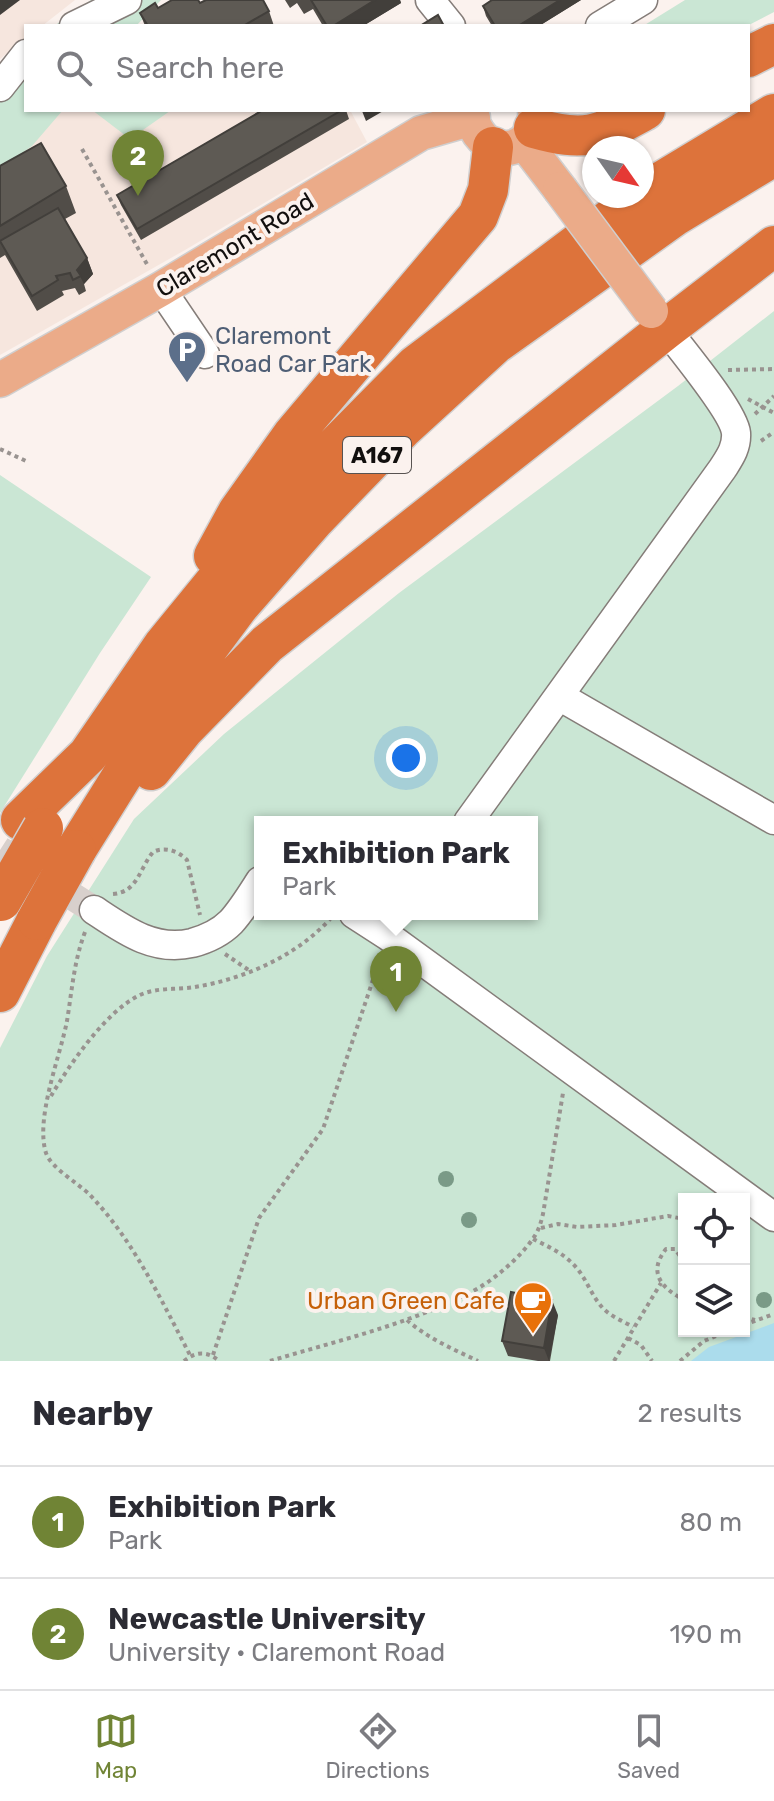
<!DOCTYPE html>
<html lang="en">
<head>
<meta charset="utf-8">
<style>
  :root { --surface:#fff; --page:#f7f7f7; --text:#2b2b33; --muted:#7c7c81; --line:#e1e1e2; --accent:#708435 }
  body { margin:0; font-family:Rubik,sans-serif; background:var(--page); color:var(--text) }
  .controls { position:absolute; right:24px; bottom:24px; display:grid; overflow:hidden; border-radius:0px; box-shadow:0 2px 6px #0004 }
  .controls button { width:72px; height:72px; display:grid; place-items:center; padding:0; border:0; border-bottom:2px solid var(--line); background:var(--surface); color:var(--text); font:40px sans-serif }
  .compass { position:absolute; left:582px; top:136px; width:72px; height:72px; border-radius:50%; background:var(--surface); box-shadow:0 2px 6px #0004; rotate:124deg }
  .you { position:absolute; left:406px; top:758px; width:28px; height:28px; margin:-20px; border:6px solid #fff; border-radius:50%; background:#1a73e8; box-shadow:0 0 0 12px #1a73e833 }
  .badge { display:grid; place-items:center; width:52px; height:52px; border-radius:50%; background:var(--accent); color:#fff; font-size:26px; font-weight:700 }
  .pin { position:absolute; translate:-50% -66px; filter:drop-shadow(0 2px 4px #0008) }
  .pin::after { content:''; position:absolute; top:42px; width:28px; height:24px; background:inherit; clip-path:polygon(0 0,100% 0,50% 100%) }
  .popup { position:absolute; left:254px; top:816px; width:284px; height:104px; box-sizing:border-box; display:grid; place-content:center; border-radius:0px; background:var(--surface); filter:drop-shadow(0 2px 6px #0005); font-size:26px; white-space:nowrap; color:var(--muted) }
  .popup b { font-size:30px; color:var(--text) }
  .popup::after { content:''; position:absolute; left:50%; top:100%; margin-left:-16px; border:16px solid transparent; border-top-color:var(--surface) }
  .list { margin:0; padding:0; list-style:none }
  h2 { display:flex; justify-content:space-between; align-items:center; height:104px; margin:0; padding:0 32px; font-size:34px }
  h2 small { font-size:26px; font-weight:400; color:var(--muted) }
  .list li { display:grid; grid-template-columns:52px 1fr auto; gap:24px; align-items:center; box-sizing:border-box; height:112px; padding:0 32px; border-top:2px solid var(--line) }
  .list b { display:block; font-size:30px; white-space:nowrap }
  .list p { margin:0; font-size:26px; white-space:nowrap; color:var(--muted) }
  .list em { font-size:26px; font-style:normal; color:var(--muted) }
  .icon { flex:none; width:44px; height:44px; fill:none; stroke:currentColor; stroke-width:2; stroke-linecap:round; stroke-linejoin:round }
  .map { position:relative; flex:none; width:774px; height:1361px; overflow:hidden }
  .search { position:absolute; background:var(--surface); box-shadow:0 2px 6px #0004; left:24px; right:24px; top:24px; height:88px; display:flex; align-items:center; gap:20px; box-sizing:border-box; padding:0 28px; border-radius:0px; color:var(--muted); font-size:30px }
  .sheet { height:328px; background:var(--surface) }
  nav { display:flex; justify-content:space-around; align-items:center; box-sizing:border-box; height:112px; border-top:2px solid var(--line); background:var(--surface); font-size:22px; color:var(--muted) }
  nav a { display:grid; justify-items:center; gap:4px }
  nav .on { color:var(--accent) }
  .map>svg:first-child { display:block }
  .built { fill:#f6e6de }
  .green { fill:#cae6d4; fill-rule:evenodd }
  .water { fill:#abdcec }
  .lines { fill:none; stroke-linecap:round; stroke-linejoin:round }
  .minor-tunnel { stroke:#d8d0cc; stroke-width:28; stroke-dasharray:28 14; stroke-linecap:butt }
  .minor-casing { stroke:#857d79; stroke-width:31 }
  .major-casing { stroke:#d0cfcf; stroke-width:37 }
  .highway-casing { stroke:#d0cfcf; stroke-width:43 }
  .path { stroke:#999390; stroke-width:4; stroke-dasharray:4 4; stroke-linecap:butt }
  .minor { stroke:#fff; stroke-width:28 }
  .major { stroke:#ebab89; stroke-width:34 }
  .highway { stroke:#dd733b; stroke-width:40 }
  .major-bridge-casing { stroke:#d0cfcf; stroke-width:37; stroke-linecap:butt }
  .highway-bridge-casing { stroke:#d0cfcf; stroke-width:43; stroke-linecap:butt }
  .major-bridge { stroke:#ebab89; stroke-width:34 }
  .highway-bridge { stroke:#dd733b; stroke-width:40 }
  .tree { fill:#7a9a87 }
  .wall { fill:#514d48 }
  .shaded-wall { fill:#423f3b }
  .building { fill:#5e5a54; stroke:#423f3b; stroke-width:2 }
  .labels { text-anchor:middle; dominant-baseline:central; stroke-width:8; stroke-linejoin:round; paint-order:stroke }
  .shield { fill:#fbf2ee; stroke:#585351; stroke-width:2 }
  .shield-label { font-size:22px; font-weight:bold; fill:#120f0e }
  .street-label { font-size:24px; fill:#120f0e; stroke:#fbf2ee }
  .service-label { font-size:24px; fill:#4e5e75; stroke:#fbf2ee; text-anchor:start }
  .food-label { font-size:24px; fill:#c56008; stroke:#fbf2ee; text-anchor:end }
</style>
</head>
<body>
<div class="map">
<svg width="774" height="1361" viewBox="0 0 774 1361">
  <rect width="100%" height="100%" fill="#fbf2ee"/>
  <!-- built -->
  <path class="built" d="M 0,0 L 75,0 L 42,26 L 26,26 L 26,38 L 0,59 Z
    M 0,78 L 26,110 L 350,110 L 367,142 L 185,250 L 0,355 Z"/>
  <!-- green -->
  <path class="green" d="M 91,0 L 161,0 L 136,26 L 54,26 Z
    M 685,0 L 774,0 L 774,12 L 747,26 L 643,26 Z
    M 26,46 L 26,110 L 63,110 L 32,146 L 0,169 L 0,64 Z
    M 92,110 L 169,110 L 170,111 L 130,139 Z
    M 774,311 L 774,1361 L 0,1361 L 0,1048 L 47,956 L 134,819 L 224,734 L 399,593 L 678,386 ZM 260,822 L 532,822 L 532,914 L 260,914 ZM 684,1199 L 744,1199 L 744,1331 L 684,1331 Z
    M 0,475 L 151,577 L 100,653 L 0,813 Z"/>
  <!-- water -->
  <path class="water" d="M 774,1323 L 774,1361 L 691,1361 L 709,1347 Z"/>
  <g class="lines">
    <!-- minor-tunnel -->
    <path class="minor-tunnel" d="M 0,850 L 94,910"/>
    <defs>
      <path id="minor" d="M 430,0 L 451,26
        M 74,26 L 127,0
        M 600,26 L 643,0
        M 0,87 L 26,54
        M 161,289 L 205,354
        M 559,696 L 774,820
        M 468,822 L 723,468 C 730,457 737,447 736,433 C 734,412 681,349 666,329
        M 94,910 C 124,930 154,952 192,943 C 207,939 220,933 231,922 C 242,910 251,895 260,881
        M 354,914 L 388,936 L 774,1217"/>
      <path id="major" d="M 475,127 C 493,163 539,150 535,110
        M 524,142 L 560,189
        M 0,380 L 161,289 L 421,133 L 473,118"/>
      <path id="highway" d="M 748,57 L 774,44
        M 534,128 C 587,143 599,135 645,110
        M 642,195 L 656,185 L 774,114
        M 214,556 L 238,512 L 292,436 L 478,216 L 488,190 L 493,147
        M 151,770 L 184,729 L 267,644 L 666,329 L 774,246
        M 21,820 L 88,755 L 163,646 L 239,553 L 318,464 L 415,366 L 641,196
        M 76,850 L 172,696 L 238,607 L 314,520 L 402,429 L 495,344 L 676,215 L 774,156
        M 0,992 L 37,920"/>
    </defs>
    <!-- minor casing -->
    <use href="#minor" class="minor-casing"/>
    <!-- major casing -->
    <use href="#major" class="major-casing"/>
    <!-- highway casing -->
    <use href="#highway" class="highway-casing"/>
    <!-- path -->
    <path class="path" d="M 82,149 L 148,266
      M 728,370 L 774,369
      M 748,399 L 774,413
      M 755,414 L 774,396
      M 761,441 L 774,432
      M 0,449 L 26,461
      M 113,894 C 138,892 139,869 153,852 C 165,846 178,851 187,860 L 200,915
      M 85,932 C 74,961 72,990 67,1021 C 60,1057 35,1118 46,1153 C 51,1168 78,1183 90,1195 C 134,1241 161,1300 190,1355
      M 225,954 L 250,971
      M 51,1096 C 70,1064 106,1011 140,995 C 157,987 177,990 195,987 C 244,979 297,956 331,918
      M 541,1228 L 558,1224 L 577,1227 L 616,1225 L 668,1216 L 684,1219
      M 533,1239 C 547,1246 561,1252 572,1263 C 585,1275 590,1293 601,1306 C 609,1316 623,1321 633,1327
      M 684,1262 L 675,1249 L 666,1249 C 647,1273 662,1288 684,1300
      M 744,1317 L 755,1320
      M 407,1320 C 427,1338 453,1349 478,1361
      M 744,1325 L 774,1314
      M 628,1338 L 641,1345 L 652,1361
      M 213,1355 L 259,1218 L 323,1129 L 326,1120 L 380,959
      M 184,1361 C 196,1351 208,1351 219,1361
      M 270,1361 C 336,1341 407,1325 469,1293 C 491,1283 521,1257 534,1237 C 539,1230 541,1222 543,1214 L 563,1093
      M 614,1361 L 661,1283
      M 680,1361 L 704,1341 L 729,1331"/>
    <!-- minor -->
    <use href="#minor" class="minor"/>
    <!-- major -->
    <use href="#major" class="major"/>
    <!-- highway -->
    <use href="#highway" class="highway"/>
    <defs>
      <path id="major-bridge" d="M 560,189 L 651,311"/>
      <path id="highway-bridge" d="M 1,901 L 43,828
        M 37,920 L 76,850"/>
    </defs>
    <!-- major-bridge casing -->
    <use href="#major-bridge" class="major-bridge-casing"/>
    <!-- highway-bridge casing -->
    <use href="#highway-bridge" class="highway-bridge-casing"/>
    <!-- major-bridge -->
    <use href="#major-bridge" class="major-bridge"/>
    <!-- highway-bridge -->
    <use href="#highway-bridge" class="highway-bridge"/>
  </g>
  <!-- trees -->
  <g class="tree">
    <circle cx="446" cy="1179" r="8"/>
    <circle cx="469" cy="1220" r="8"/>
    <circle cx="764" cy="1300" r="8"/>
  </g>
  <!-- wall -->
  <path class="wall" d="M 285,0 L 400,0 L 401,3 L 363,26 L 323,26 L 313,9 L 304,14 L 297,3 L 290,8 Z
    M 492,0 L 581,0 L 539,26 L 492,26 L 486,16 L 483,6 Z
    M 200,3 L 269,11 L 274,26 L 145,26 L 140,13 L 158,8 Z
    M 263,110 L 346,110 L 349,119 L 141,240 L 121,205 L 117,195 Z
    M 0,166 L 66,186 L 76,213 L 65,219 L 87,258 L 93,274 L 84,284 L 86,291 L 79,295 L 75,288 L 62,291 L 64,295 L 37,311 L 5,255 L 0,258 Z
    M 558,1315 L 550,1361 L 538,1361 L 508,1356 L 502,1341 Z"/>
  <!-- shaded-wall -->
  <path class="shaded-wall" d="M 0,0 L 20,0 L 0,15 Z
    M 375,0 L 400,0 L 401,3 L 363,26 L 333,26 Z
    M 560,0 L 581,0 L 539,26 L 518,26 Z
    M 364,110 L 385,110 L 366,121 L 362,111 Z
    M 87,258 L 93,274 L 84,284 L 77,270 Z
    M 552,1300 L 558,1315 L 549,1361 L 544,1348 Z"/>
  <!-- building -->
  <path class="building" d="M 172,0 L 198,0 L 200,3 L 206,0 L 263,0 L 269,11 L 243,26 L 148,26 L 140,13 L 155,3 L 158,8 Z
    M 311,0 L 375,0 L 333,26 L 327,26 Z
    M 492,0 L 560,0 L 518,26 L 495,26 L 483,6 Z
    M 438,15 L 444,26 L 420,26 Z
    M 263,110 L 342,110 L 137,229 L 117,195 Z
    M 41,143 L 66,186 L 0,226 L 0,166 Z
    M 58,208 L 87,258 L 77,270 L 81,276 L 73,280 L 70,273 L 56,276 L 58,280 L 32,296 L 0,241 Z
    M 511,1292 L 552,1300 L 544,1348 L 502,1341 Z"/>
  <!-- icons -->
  <defs>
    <symbol id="parking-pin" viewBox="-11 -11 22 30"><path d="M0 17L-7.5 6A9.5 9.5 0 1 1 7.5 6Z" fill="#5c6f8a" stroke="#fbf2ee"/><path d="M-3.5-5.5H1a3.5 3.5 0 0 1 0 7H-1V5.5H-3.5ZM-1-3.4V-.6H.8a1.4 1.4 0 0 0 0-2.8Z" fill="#fff"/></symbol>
    <symbol id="cafe-pin" viewBox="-11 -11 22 30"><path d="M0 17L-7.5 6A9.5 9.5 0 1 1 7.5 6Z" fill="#e8710a" stroke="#fbf2ee"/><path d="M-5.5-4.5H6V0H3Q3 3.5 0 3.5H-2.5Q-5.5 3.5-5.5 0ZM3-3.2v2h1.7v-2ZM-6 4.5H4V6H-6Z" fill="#fff"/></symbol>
  </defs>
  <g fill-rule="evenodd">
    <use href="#parking-pin" x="165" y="328" width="44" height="60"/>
    <use href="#cafe-pin" x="511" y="1279" width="44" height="60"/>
  </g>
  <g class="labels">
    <!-- shield labels -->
    <rect class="shield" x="343" y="437" width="68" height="36" rx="6"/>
    <g class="shield-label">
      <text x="377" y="455">A167</text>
    </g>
    <!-- street labels -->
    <g class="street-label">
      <text transform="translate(235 245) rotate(-31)">Claremont Road</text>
    </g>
    <!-- service labels -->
    <g class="service-label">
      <text x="215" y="336">Claremont<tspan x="215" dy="28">Road Car Park</tspan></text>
    </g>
    <!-- food labels -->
    <g class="food-label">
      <text x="505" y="1301">Urban Green Cafe</text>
    </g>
  </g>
</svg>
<div class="controls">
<button><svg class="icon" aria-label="locate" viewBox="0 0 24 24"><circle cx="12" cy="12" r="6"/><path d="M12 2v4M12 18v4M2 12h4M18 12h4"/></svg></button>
<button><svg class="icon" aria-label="layers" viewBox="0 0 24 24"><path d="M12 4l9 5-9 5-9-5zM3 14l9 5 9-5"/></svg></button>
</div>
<svg class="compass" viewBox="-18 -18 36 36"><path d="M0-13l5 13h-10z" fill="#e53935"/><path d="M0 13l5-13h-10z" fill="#7c7c81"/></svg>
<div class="you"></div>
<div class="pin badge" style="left:396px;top:1012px">1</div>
<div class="popup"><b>Exhibition Park</b>Park</div>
<div class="pin badge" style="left:138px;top:196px">2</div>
<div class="search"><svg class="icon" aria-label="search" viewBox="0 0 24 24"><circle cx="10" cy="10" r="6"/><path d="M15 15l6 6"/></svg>Search here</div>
</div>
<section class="sheet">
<h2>Nearby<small>2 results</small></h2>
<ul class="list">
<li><span class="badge">1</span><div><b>Exhibition Park</b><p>Park</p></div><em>80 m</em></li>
<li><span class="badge">2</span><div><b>Newcastle University</b><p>University · Claremont Road</p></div><em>190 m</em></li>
</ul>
</section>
<nav>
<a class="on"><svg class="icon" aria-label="map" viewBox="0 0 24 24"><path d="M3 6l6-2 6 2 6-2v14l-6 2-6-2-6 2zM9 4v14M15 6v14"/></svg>Map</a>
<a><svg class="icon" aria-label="directions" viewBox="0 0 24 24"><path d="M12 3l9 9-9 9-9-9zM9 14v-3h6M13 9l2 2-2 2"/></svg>Directions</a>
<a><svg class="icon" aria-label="saved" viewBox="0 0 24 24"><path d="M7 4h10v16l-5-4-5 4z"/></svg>Saved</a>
</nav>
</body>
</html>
